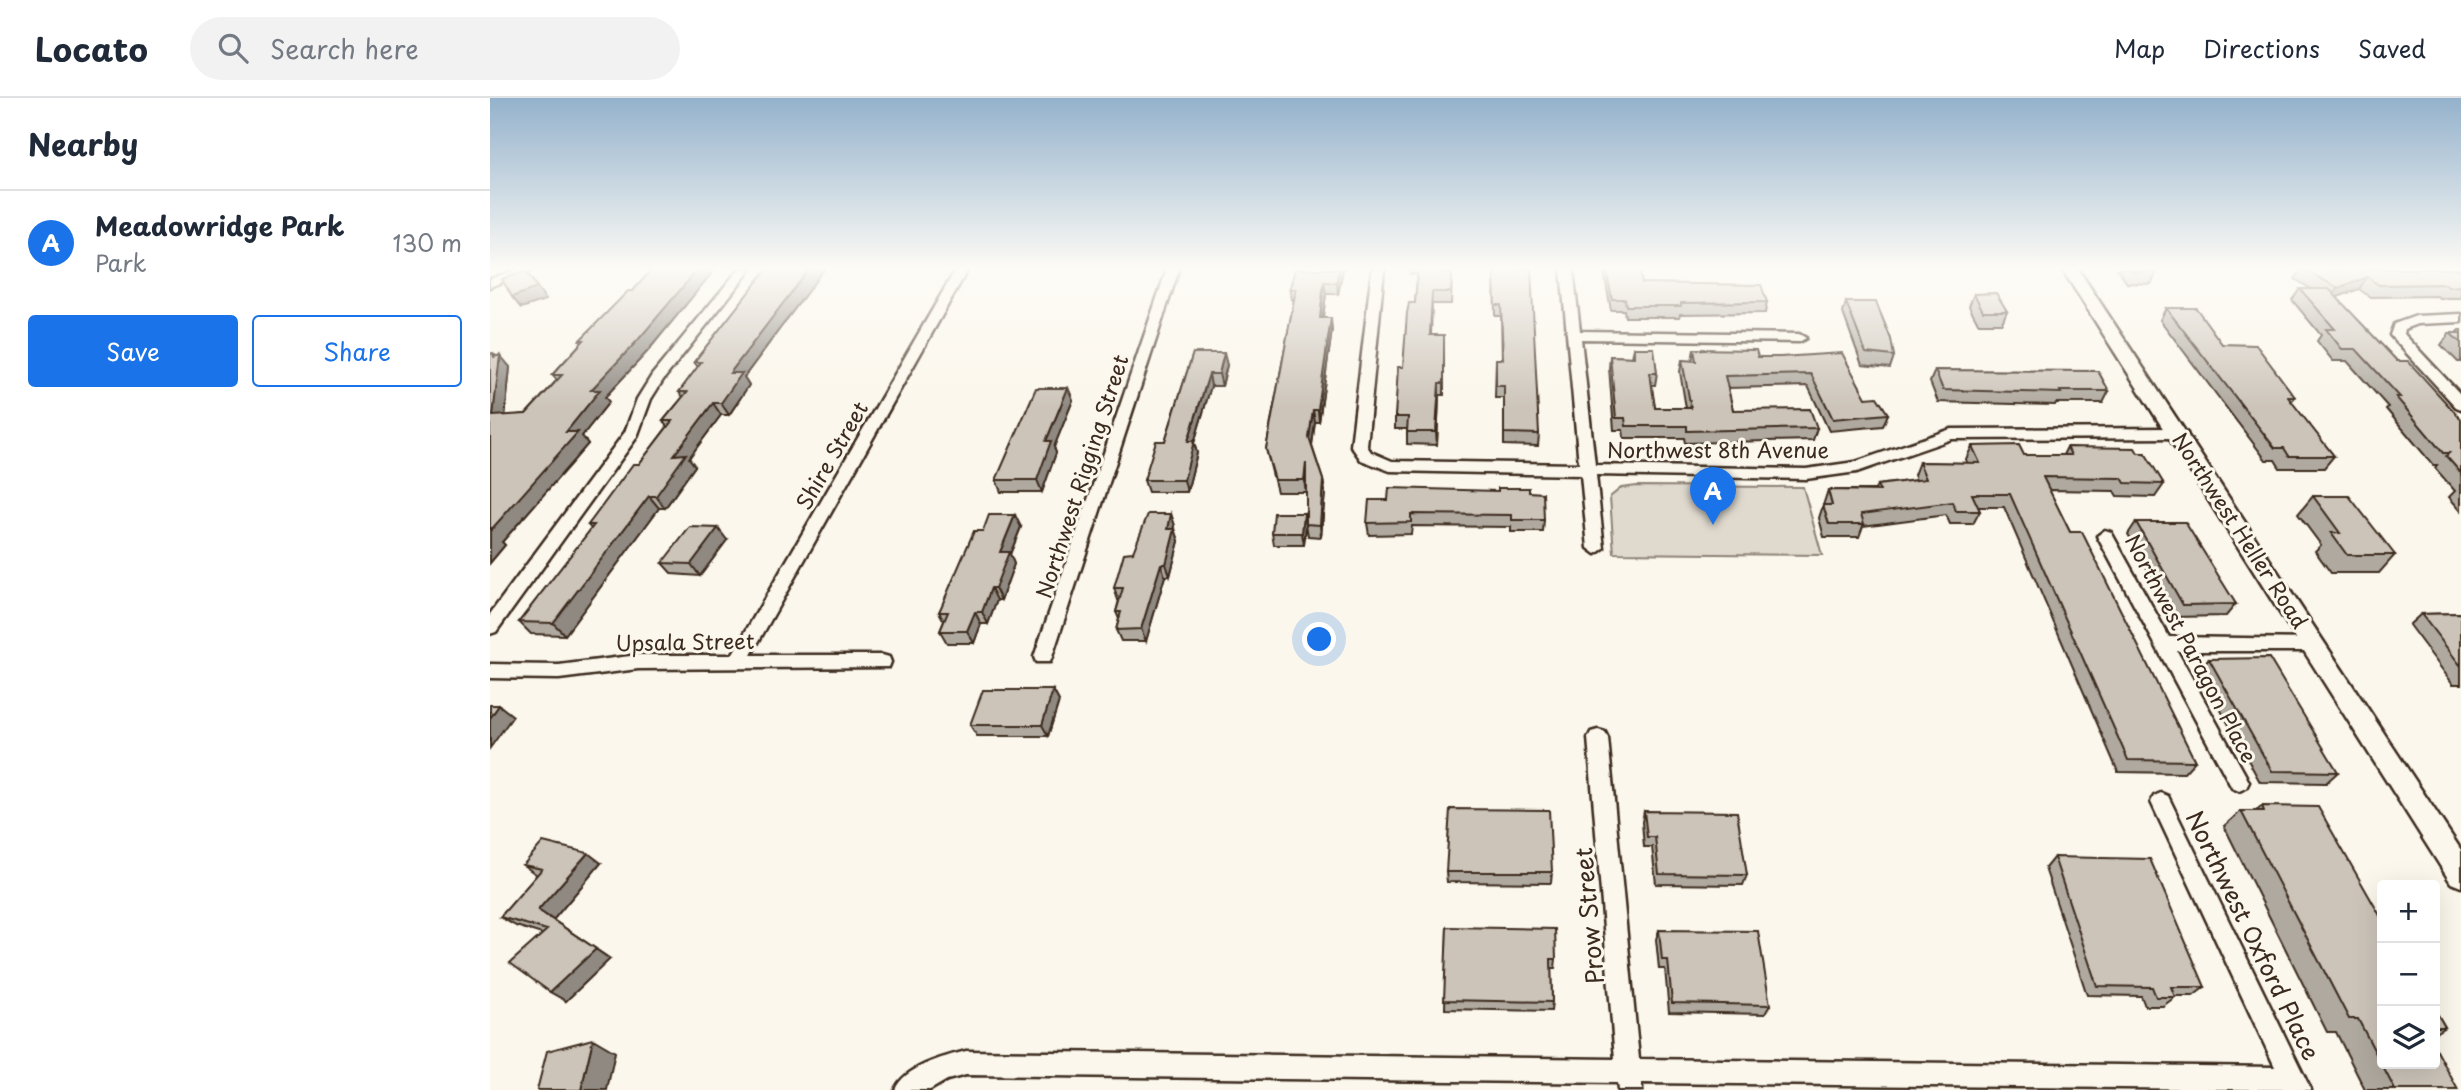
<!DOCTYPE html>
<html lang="en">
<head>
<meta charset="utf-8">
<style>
  :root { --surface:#fff; --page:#f2f2f3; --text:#1f2937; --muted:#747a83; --line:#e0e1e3; --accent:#1a73e8 }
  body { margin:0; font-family:"Playpen Sans",sans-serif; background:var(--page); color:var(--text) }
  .controls { position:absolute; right:21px; bottom:21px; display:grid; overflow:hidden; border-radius:7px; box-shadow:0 7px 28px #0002 }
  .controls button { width:63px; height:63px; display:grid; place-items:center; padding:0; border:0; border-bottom:2px solid var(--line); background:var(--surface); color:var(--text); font:35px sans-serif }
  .you { position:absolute; left:830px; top:542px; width:24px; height:24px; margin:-18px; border:5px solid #fff; border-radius:50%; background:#1a73e8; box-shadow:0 0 0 10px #1a73e833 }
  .badge { display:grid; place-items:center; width:46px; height:46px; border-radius:50%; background:var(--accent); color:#fff; font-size:23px; font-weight:700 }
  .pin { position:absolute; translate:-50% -58px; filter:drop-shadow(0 2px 4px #0008) }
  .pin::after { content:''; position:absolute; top:37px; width:24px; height:21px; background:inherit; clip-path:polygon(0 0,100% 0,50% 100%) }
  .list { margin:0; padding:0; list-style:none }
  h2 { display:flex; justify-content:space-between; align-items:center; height:91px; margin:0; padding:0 28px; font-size:30px }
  h2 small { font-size:23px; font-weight:400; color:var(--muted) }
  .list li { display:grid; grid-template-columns:46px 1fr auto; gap:21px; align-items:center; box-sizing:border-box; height:105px; padding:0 28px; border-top:2px solid var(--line) }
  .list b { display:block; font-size:26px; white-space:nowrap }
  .list p { margin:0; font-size:23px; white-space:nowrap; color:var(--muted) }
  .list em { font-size:23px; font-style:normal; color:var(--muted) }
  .actions { display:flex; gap:14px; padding:21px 28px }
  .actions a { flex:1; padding:16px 0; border:2px solid var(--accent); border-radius:7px; text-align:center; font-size:24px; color:var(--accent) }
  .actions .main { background:var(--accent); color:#fff }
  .icon { flex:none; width:38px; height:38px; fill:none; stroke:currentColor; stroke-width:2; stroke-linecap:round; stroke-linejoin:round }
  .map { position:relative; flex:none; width:1971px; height:992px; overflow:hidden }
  header { display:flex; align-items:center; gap:42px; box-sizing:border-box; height:98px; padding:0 35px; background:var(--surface); border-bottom:2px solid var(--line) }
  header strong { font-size:33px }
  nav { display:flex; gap:38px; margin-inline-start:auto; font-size:24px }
  .search { width:490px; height:63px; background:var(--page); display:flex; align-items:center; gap:18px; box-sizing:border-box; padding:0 24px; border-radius:38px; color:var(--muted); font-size:26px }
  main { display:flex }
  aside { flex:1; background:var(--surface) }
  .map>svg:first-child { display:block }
  .green { fill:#dfd9ce; stroke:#8d8276; stroke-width:2 }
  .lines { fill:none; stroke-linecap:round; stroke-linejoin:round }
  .minor-casing { stroke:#3b2a1e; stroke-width:5 }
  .tertiary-casing { stroke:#3b2a1e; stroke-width:5 }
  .minor { fill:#fbf7ec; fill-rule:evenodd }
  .tertiary { fill:#fbf7ec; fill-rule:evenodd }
  .wall { fill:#afa99f; stroke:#3b2a1e; stroke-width:2 }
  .shaded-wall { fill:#8f8982; stroke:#3b2a1e; stroke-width:2 }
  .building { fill:#ccc4b9; stroke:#3b2a1e; stroke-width:2 }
  .labels { text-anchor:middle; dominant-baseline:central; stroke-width:6; stroke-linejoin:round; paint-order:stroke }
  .street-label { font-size:21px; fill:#3b2a1e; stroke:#fbf7ec }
  .near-street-label { font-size:24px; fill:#3b2a1e; stroke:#fbf7ec }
</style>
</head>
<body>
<header>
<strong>Locato</strong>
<div class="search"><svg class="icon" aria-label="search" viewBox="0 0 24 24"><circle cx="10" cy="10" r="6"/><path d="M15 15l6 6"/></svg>Search here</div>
<nav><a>Map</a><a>Directions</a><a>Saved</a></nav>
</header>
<main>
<aside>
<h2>Nearby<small></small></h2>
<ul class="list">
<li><span class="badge">A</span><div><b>Meadowridge Park</b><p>Park</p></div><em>130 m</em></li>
</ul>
<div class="actions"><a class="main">Save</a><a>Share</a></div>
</aside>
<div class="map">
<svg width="1971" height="992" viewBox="0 0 1971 992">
  <rect width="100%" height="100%" fill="#fbf7ec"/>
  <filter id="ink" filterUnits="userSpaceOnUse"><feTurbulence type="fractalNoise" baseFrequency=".0143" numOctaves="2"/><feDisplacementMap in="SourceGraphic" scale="14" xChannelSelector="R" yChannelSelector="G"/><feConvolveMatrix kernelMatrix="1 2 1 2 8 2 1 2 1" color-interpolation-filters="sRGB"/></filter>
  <g filter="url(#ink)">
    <!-- green -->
    <path class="green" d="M 1147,388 L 1313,389 L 1332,457 L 1124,455 L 1120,399 L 1131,390 Z"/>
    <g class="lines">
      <defs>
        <path id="minor" d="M 28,171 L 45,171 L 0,189 L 0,181 Z
          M 249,171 L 261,171 L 173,282 L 161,301 L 147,339 L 6,534 L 0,536 L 0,516 L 135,334 L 147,301 L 162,277 Z
          M 466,171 L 478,171 L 261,557 L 392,557 L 399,559 L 401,564 L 399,569 L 148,571 L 69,581 L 0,580 L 0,566 L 69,567 L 148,557 L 242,557 Z
          M 677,171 L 689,171 L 562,559 L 560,564 L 546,564 L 544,559 Z
          M 882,171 L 894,171 L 877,348 L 881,354 L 902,363 L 1089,366 L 1071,171 L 1083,171 L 1090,233 L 1309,236 L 1316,240 L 1309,244 L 1091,241 L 1105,367 L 1316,371 L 1365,364 L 1461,331 L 1689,330 L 1697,335 L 1689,340 L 1462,341 L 1367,374 L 1316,381 L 1106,377 L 1114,450 L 1106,456 L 1098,450 L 1091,377 L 900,373 L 871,362 L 861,348 Z
          M 1971,216 L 1971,224 L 1928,226 L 1915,231 L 1914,236 L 1971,297 L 1971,311 L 1966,309 L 1900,237 L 1904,226 L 1926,218 Z
          M 1615,432 L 1621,434 L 1679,539 L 1829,541 L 1832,546 L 1829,551 L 1823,553 L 1687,553 L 1756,678 L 1759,684 L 1756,690 L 1749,693 L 1742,690 L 1607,438 Z
          M 1108,632 L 1115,634 L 1118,640 L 1149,961 L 1785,969 L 1661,704 L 1664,698 L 1671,695 L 1678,698 L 1821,992 L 1152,985 L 1152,992 L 1128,992 L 1127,985 L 476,977 L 457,982 L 440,992 L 405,992 C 414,969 453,959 476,953 L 1125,961 L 1098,640 L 1101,634 Z"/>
        <path id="tertiary" d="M 1572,171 L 1588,171 L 1971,752 L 1971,789 L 1961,785 Z"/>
      </defs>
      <!-- minor casing -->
      <use href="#minor" class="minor-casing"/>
      <!-- tertiary casing -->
      <use href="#tertiary" class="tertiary-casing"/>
      <!-- minor -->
      <use href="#minor" class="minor"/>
      <!-- tertiary -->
      <use href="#tertiary" class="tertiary"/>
    </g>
    <!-- wall -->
    <path class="wall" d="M 162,171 L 225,171 L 157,254 L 115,299 L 119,304 L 92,338 L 98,346 L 12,444 L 15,447 L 0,465 L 6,258 L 20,269 L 15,318 L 36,316 L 67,282 L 62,277 L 92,244 L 90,242 L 143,193 Z
      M 277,171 L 334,171 L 254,279 L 259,287 L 239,317 L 231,317 L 199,360 L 205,368 L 175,410 L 169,410 L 75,537 L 41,536 L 29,524 L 101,431 L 98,427 L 149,366 L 177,329 L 173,323 L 193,299 L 189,294 L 208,269 L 204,264 Z
      M 805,171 L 853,171 L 848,196 L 836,196 L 833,220 L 842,232 L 829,324 L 825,324 L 822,348 L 833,382 L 835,394 L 831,439 L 818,438 L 816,426 L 816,394 L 787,394 L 776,351 L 804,202 L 802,202 L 800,191 Z
      M 920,171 L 952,171 L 952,175 L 962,175 L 961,206 L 942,206 L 941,237 L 954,237 L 954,297 L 949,297 L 947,347 L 917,346 L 917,331 L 905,331 L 905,319 L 925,205 L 927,176 L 920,176 Z
      M 1004,171 L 1049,336 L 1048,348 L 1014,347 L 1014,300 L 1005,300 L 1006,261 L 1012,261 L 1011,218 L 1005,218 Z
      M 1114,171 L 1149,171 L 1152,185 L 1277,204 L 1275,215 L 1190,216 L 1189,219 L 1135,219 L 1134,212 L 1121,212 L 1114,175 Z
      M 1627,171 L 1665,171 L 1667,174 L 1661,186 L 1637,185 Z
      M 1812,171 L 1971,171 L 1971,200 L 1949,200 L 1947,198 L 1880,199 L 1869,191 L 1846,199 L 1907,263 L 1971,321 L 1971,413 L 1959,399 L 1965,393 L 1945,370 L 1947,367 L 1943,367 L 1896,311 L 1898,309 L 1857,263 L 1843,263 L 1827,243 L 1831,237 L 1802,202 L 1810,191 L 1821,191 L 1805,181 Z
      M 1484,196 L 1517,213 L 1512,225 L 1488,225 L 1479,208 Z
      M 1356,204 L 1404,258 L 1400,270 L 1372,267 L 1353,215 Z
      M 1676,210 L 1732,246 L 1805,299 L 1801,304 L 1844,358 L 1834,370 L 1790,370 L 1785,362 L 1776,362 L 1670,222 Z
      M 1969,232 L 1971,232 L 1971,264 L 1968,264 L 1951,247 L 1960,235 L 1966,235 Z
      M 1144,250 L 1167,275 L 1165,287 L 1161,287 L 1165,310 L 1196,310 L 1190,274 L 1192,262 L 1202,263 L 1204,251 L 1268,259 L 1290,259 L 1376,300 L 1398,316 L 1393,328 L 1339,333 L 1318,288 L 1238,290 L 1243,312 L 1327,330 L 1323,342 L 1195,345 L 1194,340 L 1134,340 L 1133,332 L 1124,332 L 1119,270 L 1120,258 L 1142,259 Z
      M 703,255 L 737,267 L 732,288 L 721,288 L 704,345 L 707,355 L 697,394 L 658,394 L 654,382 L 675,343 Z
      M 1445,272 L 1619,293 L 1613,305 L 1566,305 L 1565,307 L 1448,304 L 1440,284 Z
      M 578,290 L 583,302 L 564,349 L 566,355 L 552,394 L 511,394 L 506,382 Z
      M 1482,348 L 1534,357 L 1573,357 L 1577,349 L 1648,355 L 1674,386 L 1665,399 L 1627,398 L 1624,393 L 1559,392 L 1580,434 L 1705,663 L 1694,675 L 1628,674 L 1514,409 L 1488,409 L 1490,413 L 1483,426 L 1460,426 L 1456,417 L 1373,428 L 1369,439 L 1334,439 L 1329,420 L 1338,392 L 1385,392 L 1387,387 L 1426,382 L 1424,377 L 1429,364 L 1477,365 L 1476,361 Z
      M 1039,394 L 1054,422 L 1053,434 L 1021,434 L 1021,429 L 922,428 L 921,436 L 879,437 L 877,425 L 898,402 Z
      M 1823,398 L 1905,457 L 1889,475 L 1841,475 L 1825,453 L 1831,447 L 1808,416 Z
      M 814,415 L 816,427 L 814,447 L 784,447 L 782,435 Z
      M 681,416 L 685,428 L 684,431 L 685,431 L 689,443 L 680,478 L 675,478 L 656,543 L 631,543 L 626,532 L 629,521 L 626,514 L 629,502 L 628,502 L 624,490 L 643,454 Z
      M 1646,424 L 1746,506 L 1736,518 L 1684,519 L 1638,436 Z
      M 531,429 L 520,456 L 524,466 L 511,502 L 507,502 L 498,526 L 491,526 L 484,545 L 457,545 L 450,533 L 454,523 L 449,514 L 493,433 Z
      M 237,442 L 210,478 L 182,476 L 172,465 Z
      M 1971,515 L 1971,586 L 1963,586 L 1919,527 L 1931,516 Z
      M 1719,561 L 1848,674 L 1836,685 L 1770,684 L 1709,572 Z
      M 563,592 L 569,603 L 558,638 L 487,638 L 480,627 Z
      M 1772,708 L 1892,966 L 1968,992 L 1875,992 L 1846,934 L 1837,934 L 1734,728 L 1751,713 L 1766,713 Z
      M 1154,713 L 1257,777 L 1253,787 L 1166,786 L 1162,749 L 1154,749 L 1152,724 Z
      M 1564,759 L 1715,889 L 1703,898 L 1685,898 L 1685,899 L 1673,908 L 1655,908 L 1651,898 L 1597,897 L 1555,770 Z
      M 111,765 L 63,822 L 120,861 L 76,903 L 52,836 L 26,828 L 10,819 L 47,777 L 33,767 Z
      M 956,774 L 1062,774 L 1061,785 L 957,784 Z
      M 957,829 L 1066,861 L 1065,870 L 1061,870 L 1062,904 L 1061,913 L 955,911 Z
      M 1169,832 L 1280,907 L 1275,916 L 1179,914 L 1175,871 L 1169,871 L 1166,841 Z
      M 1945,912 L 1955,929 L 1945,935 Z"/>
    <!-- shaded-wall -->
    <path class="shaded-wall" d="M 208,171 L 225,171 L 157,254 L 115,299 L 119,304 L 92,338 L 98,346 L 12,444 L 15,447 L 0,465 L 0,433 L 76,334 L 101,292 Z
      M 319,171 L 334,171 L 254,279 L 259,287 L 239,317 L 231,305 L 240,275 Z
      M 849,171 L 853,171 L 848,196 L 847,185 Z
      M 36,173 L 56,202 L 31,210 L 22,199 Z
      M 1877,179 L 1869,191 L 1840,202 L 1848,190 Z
      M 834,184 L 836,196 L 831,232 L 830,220 Z
      M 841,220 L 842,232 L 829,324 L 828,312 Z
      M 3,255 L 10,263 L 10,257 L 20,269 L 14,330 L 3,318 L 4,259 Z
      M 734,255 L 737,267 L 732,288 L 729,276 Z
      M 719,276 L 721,288 L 704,345 L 707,355 L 697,394 L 694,382 L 698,343 Z
      M 949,285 L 949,297 L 947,347 L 946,334 Z
      M 578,290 L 583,302 L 564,349 L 566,355 L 552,394 L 547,382 L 556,343 Z
      M 223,305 L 231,317 L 199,360 L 205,368 L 175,410 L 166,398 L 184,357 Z
      M 823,312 L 825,324 L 821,352 L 819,340 Z
      M 816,365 L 816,394 L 814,382 Z
      M 833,382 L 835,394 L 831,439 L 830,427 Z
      M 159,398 L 169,410 L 75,537 L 63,525 Z
      M 814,415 L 816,427 L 814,447 L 812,435 Z
      M 681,416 L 685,428 L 681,443 L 678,431 Z
      M 525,417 L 531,429 L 520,456 L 524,466 L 511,502 L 505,490 L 510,454 Z
      M 228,430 L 237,442 L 210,478 L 201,466 Z
      M 685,431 L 689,443 L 680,478 L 676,466 Z
      M 671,466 L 675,478 L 656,543 L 651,531 Z
      M 501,490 L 507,502 L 498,526 L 492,514 Z
      M 485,514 L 491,526 L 484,545 L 477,533 Z
      M 563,592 L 569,603 L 558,638 L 552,627 Z
      M 9,607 L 23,618 L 0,650 L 0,620 Z
      M 98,755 L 111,765 L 63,822 L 120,861 L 76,903 L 60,894 L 106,851 L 48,812 Z
      M 103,941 L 125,954 L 117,992 L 91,992 Z"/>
    <!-- building -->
    <path class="building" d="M 162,171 L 208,171 L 148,242 L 101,292 L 110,292 L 76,334 L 88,334 L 0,433 L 0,256 L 3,255 L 4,259 L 10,257 L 3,318 L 36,316 L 72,277 L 62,277 L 94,242 L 90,242 L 138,193 L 143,193 Z
      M 277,171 L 319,171 L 240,275 L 252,275 L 231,305 L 223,305 L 184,357 L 196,356 L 166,398 L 159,398 L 63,525 L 29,524 L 104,427 L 98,427 L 143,366 L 149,366 L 182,323 L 173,323 L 197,294 L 189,294 L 211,264 L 204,264 Z
      M 805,171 L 849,171 L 847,185 L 834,184 L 830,220 L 841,220 L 828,312 L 823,312 L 819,340 L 833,382 L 830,427 L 816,426 L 816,365 L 814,382 L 785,382 L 776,351 L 806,191 L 800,191 Z
      M 928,171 L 951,171 L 950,175 L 962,175 L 961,194 L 942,194 L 940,237 L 954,237 L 954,285 L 949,285 L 946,334 L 917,334 L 918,319 L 905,319 L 908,269 L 913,269 L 917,215 L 919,205 L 925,205 Z
      M 1004,171 L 1041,171 L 1049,336 L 1014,335 L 1014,288 L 1006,288 L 1006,261 L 1013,261 L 1011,207 L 1005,207 Z
      M 1116,171 L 1149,171 L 1152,185 L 1271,187 L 1277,204 L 1191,205 L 1191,208 L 1136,208 L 1135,201 L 1122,201 Z
      M 1641,171 L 1665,171 L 1667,174 L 1643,174 Z
      M 1813,171 L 1971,171 L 1971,188 L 1958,189 L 1956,186 L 1889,187 L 1877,179 L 1848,190 Z
      M 36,173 L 47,190 L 22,199 L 12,181 Z
      M 1810,191 L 1839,191 L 1907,263 L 1918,263 L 1971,321 L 1971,375 L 1956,358 L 1959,355 L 1953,355 L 1906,299 L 1910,299 L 1866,251 L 1852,251 L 1836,231 L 1845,231 Z
      M 1506,195 L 1517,213 L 1493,213 L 1484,196 Z
      M 1356,204 L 1386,204 L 1401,241 L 1404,258 L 1376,255 Z
      M 1676,210 L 1706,210 L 1732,246 L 1766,247 L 1805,299 L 1798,299 L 1844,358 L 1799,358 L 1794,350 L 1785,350 Z
      M 1960,235 L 1971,235 L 1971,245 Z
      M 1144,250 L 1164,250 L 1167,275 L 1160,275 L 1165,310 L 1201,310 L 1192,262 L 1206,263 L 1204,251 L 1266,252 L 1268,259 L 1290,259 L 1352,255 L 1376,300 L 1387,299 L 1398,316 L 1343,321 L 1321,276 L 1235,278 L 1243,312 L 1320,311 L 1327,330 L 1197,333 L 1197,328 L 1136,328 L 1135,320 L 1126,320 L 1120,258 L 1144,259 Z
      M 703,255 L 734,255 L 729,276 L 719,276 L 698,343 L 704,343 L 694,382 L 654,382 L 666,343 L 675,343 Z
      M 1445,272 L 1608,273 L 1619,293 L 1570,293 L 1571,295 L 1453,292 Z
      M 546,290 L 578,290 L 556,343 L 561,343 L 547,382 L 506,382 Z
      M 1529,347 L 1534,357 L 1581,357 L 1577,349 L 1645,350 L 1648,355 L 1655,355 L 1674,386 L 1635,385 L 1632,380 L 1553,379 L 1580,434 L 1592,434 L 1705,663 L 1638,662 L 1520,396 L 1482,396 L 1490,413 L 1466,413 L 1462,404 L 1371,416 L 1374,426 L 1339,426 L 1333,407 L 1342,407 L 1338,392 L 1390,393 L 1387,387 L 1436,381 L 1429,364 L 1490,365 L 1482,348 Z
      M 899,390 L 1008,393 L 1008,390 L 1039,390 L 1039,394 L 1053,395 L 1054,422 L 1022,422 L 1022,417 L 921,416 L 921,424 L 877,425 L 879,402 L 898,402 Z
      M 1823,398 L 1859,398 L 1905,457 L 1857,457 L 1841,435 L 1850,435 Z
      M 784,415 L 814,415 L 812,435 L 782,435 Z
      M 658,416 L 681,416 L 678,431 L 685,431 L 676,466 L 671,466 L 651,531 L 626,532 L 631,514 L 626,514 L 633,490 L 624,490 L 634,455 L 643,454 Z
      M 499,417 L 525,417 L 510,454 L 519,454 L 505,490 L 501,490 L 492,514 L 485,514 L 477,533 L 450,533 L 458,514 L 449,514 L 484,433 L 493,433 Z
      M 1646,424 L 1695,424 L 1746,506 L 1693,507 Z
      M 200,429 L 228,430 L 201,466 L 172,465 Z
      M 1971,515 L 1971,568 L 1931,516 Z
      M 1779,560 L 1848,674 L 1782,673 L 1719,561 Z
      M 493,592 L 563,592 L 552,627 L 480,627 Z
      M 0,607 L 9,607 L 0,620 Z
      M 1772,708 L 1828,709 L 1892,821 L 1892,966 L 1945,966 L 1945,949 L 1968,992 L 1905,992 L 1868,921 L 1859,921 L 1751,713 L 1774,713 Z
      M 960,711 L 1059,712 L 1062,774 L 956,774 Z
      M 1154,713 L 1247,714 L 1257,777 L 1169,776 L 1165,739 L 1157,739 Z
      M 53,744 L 98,755 L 48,812 L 106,851 L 60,894 L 20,865 L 57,832 L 10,819 L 52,771 L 33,767 Z
      M 1564,759 L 1660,761 L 1715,889 L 1681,889 L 1685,899 L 1666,899 L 1662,889 L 1607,888 Z
      M 957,829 L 1065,831 L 1066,861 L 1061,861 L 1062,904 L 954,902 Z
      M 1169,832 L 1268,833 L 1280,907 L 1182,905 L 1178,862 L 1172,862 Z
      M 1945,912 L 1955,929 L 1945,929 Z
      M 103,941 L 91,992 L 47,992 L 57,953 Z"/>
  </g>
  <!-- sky -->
  <linearGradient id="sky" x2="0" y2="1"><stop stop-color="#94b2cc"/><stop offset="0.55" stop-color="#fdfbf6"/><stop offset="1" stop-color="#fdfbf6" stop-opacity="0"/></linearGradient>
  <rect width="1971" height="310" fill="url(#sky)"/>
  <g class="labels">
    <!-- street labels -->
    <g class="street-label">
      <text x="1228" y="351">Northwest 8th Avenue</text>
      <text transform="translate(341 357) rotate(-60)">Shire Street</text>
      <text transform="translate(591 378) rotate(-72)">Northwest Rigging Street</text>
      <text transform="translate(1751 432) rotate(57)">Northwest Heller Road</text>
      <text transform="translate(195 543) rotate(-1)">Upsala Street</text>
      <text transform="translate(1702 550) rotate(62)">Northwest Paragon Place</text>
    </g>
    <!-- near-street labels -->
    <g class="near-street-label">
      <text transform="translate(1098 818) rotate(-95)">Prow Street</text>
      <text transform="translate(1764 837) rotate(64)">Northwest Oxford Place</text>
    </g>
  </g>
</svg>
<div class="controls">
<button>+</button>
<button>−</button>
<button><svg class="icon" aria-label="layers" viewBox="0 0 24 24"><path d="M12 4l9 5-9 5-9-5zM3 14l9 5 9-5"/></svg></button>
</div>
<div class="you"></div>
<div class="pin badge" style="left:1223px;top:427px">A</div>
</div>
</main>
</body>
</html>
